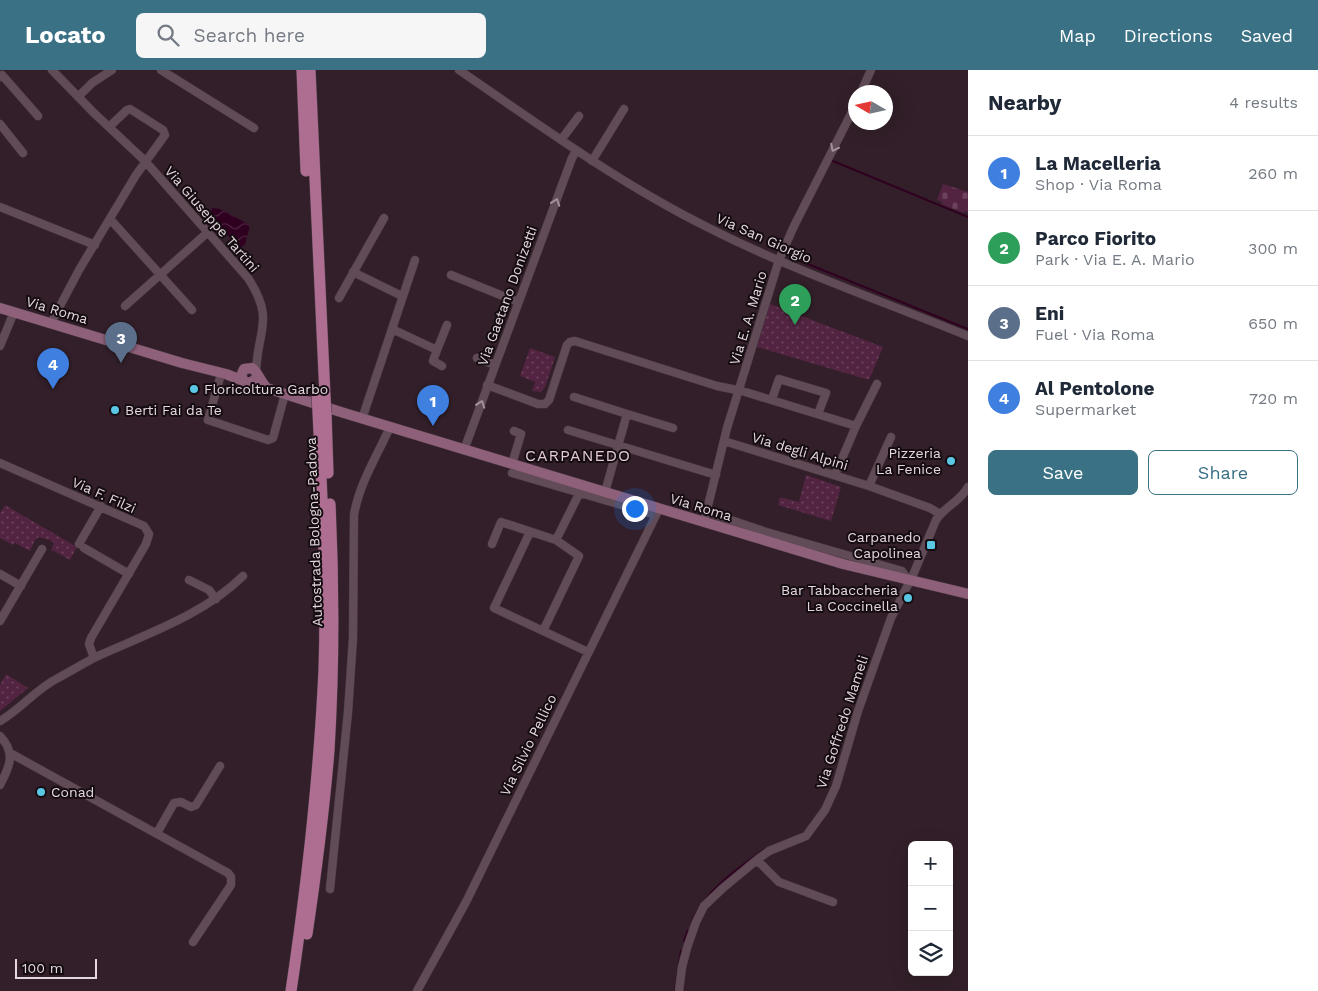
<!DOCTYPE html>
<html lang="en">
<head>
<meta charset="utf-8">
<style>
  :root { --surface:#fff; --page:#f6f6f7; --text:#1f2937; --muted:#747a83; --line:#e0e1e3; --accent:#3a7185 }
  body { margin:0; font-family:"Work Sans",sans-serif; background:var(--page); color:var(--text) }
  .controls { position:absolute; right:15px; bottom:15px; display:grid; overflow:hidden; border-radius:8px; box-shadow:0 5px 20px #0002 }
  .controls button { width:45px; height:45px; display:grid; place-items:center; padding:0; border:0; border-bottom:1px solid var(--line); background:var(--surface); color:var(--text); font:25px sans-serif }
  .compass { position:absolute; left:848px; top:15px; width:45px; height:45px; border-radius:50%; background:var(--surface); box-shadow:0 5px 20px #0002; rotate:279deg }
  .scale { position:absolute; left:15px; bottom:12px; width:82px; box-sizing:border-box; padding-left:5px; border:2px solid #e4d7de; border-top:0; font-size:14px; line-height:18px; white-space:nowrap; color:#e4d7de; -webkit-text-stroke:4px #140c10; paint-order:stroke }
  .you { position:absolute; left:634px; top:438px; width:18px; height:18px; margin:-12px; border:4px solid #fff; border-radius:50%; background:#1a73e8; box-shadow:0 0 0 8px #1a73e833 }
  .badge { display:grid; place-items:center; width:32px; height:32px; border-radius:50%; background:var(--accent); color:#fff; font-size:16px; font-weight:700 }
  .pin { position:absolute; translate:-50% -41px; filter:drop-shadow(0 1px 2px #0008) }
  .pin::after { content:''; position:absolute; top:26px; width:18px; height:15px; background:inherit; clip-path:polygon(0 0,100% 0,50% 100%) }
  .list { margin:0; padding:0; list-style:none }
  h2 { display:flex; justify-content:space-between; align-items:center; height:65px; margin:0; padding:0 20px; font-size:21px }
  h2 small { font-size:16px; font-weight:400; color:var(--muted) }
  .list li { display:grid; grid-template-columns:32px 1fr auto; gap:15px; align-items:center; box-sizing:border-box; height:75px; padding:0 20px; border-top:1px solid var(--line) }
  .list b { display:block; font-size:19px; white-space:nowrap }
  .list p { margin:0; font-size:16px; white-space:nowrap; color:var(--muted) }
  .list em { font-size:16px; font-style:normal; color:var(--muted) }
  .actions { display:flex; gap:10px; padding:15px 20px }
  .actions a { flex:1; padding:11px 0; border:1px solid var(--accent); border-radius:8px; text-align:center; font-size:18px; color:var(--accent) }
  .actions .main { background:var(--accent); color:#fff }
  .icon { flex:none; width:28px; height:28px; fill:none; stroke:currentColor; stroke-width:2; stroke-linecap:round; stroke-linejoin:round }
  .map { position:relative; flex:none; width:968px; height:921px; overflow:hidden }
  header { display:flex; align-items:center; gap:30px; box-sizing:border-box; height:70px; padding:0 25px; background:var(--accent); color:#fff }
  header strong { font-size:24px }
  nav { display:flex; gap:28px; margin-inline-start:auto; font-size:18px }
  .search { width:350px; height:45px; background:var(--page); display:flex; align-items:center; gap:12px; box-sizing:border-box; padding:0 18px; border-radius:8px; color:var(--muted); font-size:19px }
  main { display:flex }
  aside { flex:1; background:var(--surface) }
  .map>svg:first-child { display:block }
  .cemetery { fill:url(#cemetery-stones) }
  .park { fill:url(#park-dots) }
  .water { fill:url(#water-waves) }
  .lines { fill:none; stroke-linecap:round; stroke-linejoin:round }
  .stream { stroke:#300020; stroke-width:2 }
  .minor-casing { stroke:#4a3a43; stroke-width:9 }
  .major-casing { stroke:#4a3a43; stroke-width:11 }
  .highway-casing { stroke:#4a3a43; stroke-width:12 }
  .minor { stroke:#604b57; stroke-width:8 }
  .major { stroke:#8f607a; stroke-width:10 }
  .highway { stroke:#ae6e92; stroke-width:11 }
  .highway-bridge-casing { stroke:#4a3a43; stroke-width:12; stroke-linecap:butt }
  .highway-bridge { stroke:#ae6e92; stroke-width:11 }
  .oneway { stroke:#a2919a }
  .poi-dot { fill:#5ac8e5; stroke:#140c10; stroke-width:2 }
  .labels { text-anchor:middle; dominant-baseline:central; stroke-width:4; stroke-linejoin:round; paint-order:stroke }
  .street-label { font-size:14px; fill:#e4d7de; stroke:#140c10 }
  .poi-label { font-size:14px; fill:#e4d7de; stroke:#140c10; text-anchor:start }
  .quarter-label { font-size:16px; letter-spacing:1px; fill:#e3c9d7; stroke:#140c10 }
</style>
</head>
<body>
<header>
<strong>Locato</strong>
<div class="search"><svg class="icon" aria-label="search" viewBox="0 0 24 24"><circle cx="10" cy="10" r="6"/><path d="M15 15l6 6"/></svg>Search here</div>
<nav><a>Map</a><a>Directions</a><a>Saved</a></nav>
</header>
<main>
<div class="map">
<svg width="968" height="921" viewBox="0 0 968 921">
  <defs>
    <pattern id="cemetery-stones" width="16" height="16" patternUnits="userSpaceOnUse" patternTransform="scale(1.25)"><rect width="16" height="16" fill="#532441"/><path d="M2 7V4a2 2 0 0 1 4 0v3zM10 15v-3a2 2 0 0 1 4 0v3z" fill="#6c435c"/></pattern>
    <pattern id="park-dots" width="8" height="8" patternUnits="userSpaceOnUse" patternTransform="scale(1.25)"><rect width="8" height="8" fill="#532441"/><path d="M2 2h.1M6 6h.1" fill="none" stroke="#6c435c" stroke-width="1.8" stroke-linecap="round"/></pattern>
    <pattern id="water-waves" width="16" height="10" patternUnits="userSpaceOnUse" patternTransform="scale(1.25)"><rect width="16" height="10" fill="#300020"/><path d="M0 5q4-4 8 0t8 0" fill="none" stroke="#4e2440"/></pattern>
  </defs>
  <rect width="100%" height="100%" fill="#321f29"/>
  <!-- cemetery -->
  <path class="cemetery" d="M 943,114 L 968,122 L 968,144 L 967,142 L 965,141 L 964,143 L 941,134 L 942,132 L 937,130 Z"/>
  <!-- park -->
  <path class="park" d="M 770,234 L 883,277 L 869,310 L 757,277 Z
    M 530,278 L 555,287 L 545,317 L 541,322 L 532,321 L 535,312 L 520,306 Z
    M 806,405 L 841,417 L 831,451 L 778,435 L 780,427 L 799,432 Z
    M 5,435 L 77,477 L 70,490 L 54,481 L 51,481 L 54,473 L 50,470 L 39,467 L 35,470 L 30,481 L 15,473 L 13,475 L 0,468 L 0,443 Z
    M 6,604 L 28,618 L 0,641 L 0,615 Z"/>
  <!-- water -->
  <path class="water" d="M 212,138 L 220,139 L 250,155 L 245,175 L 241,177 L 238,177 L 211,147 L 210,145 Z"/>
  <g class="lines">
    <!-- stream -->
    <path class="stream" d="M 833,91 L 968,147
      M 793,188 L 968,259
      M 692,851 C 705,821 738,798 765,779
      M 684,871 L 688,860
      M 675,921 L 681,881"/>
    <defs>
      <path id="minor" d="M 52,0 L 94,43 L 145,91 L 248,208 C 275,250 258,258 256,301
        M 161,0 L 254,58
        M 459,0 C 541,56 620,114 709,158 C 792,200 882,231 968,266
        M 0,7 L 2,5 L 38,46
        M 861,22 L 871,0
        M 78,27 L 92,13 L 112,0
        M 0,54 L 23,83
        M 561,70 L 579,46
        M 592,91 L 624,39
        M 0,137 L 95,175
        M 110,149 L 192,240
        M 353,202 L 402,226
        M 451,205 L 518,232
        M 339,228 L 384,148
        M 125,236 L 208,162
        M 51,253 L 79,200 L 136,105 L 165,65 L 163,60 L 130,39 L 127,40 L 109,57
        M 392,259 L 437,280 L 447,255
        M 0,276 L 14,242
        M 437,280 L 433,291 L 442,296
        M 477,288 L 495,295
        M 221,304 L 208,350 L 268,370 L 273,368 L 285,324
        M 487,315 L 538,334 L 545,334 L 549,330 L 567,275 L 570,272 L 575,271 L 717,316 L 742,321 L 856,356
        M 574,327 L 627,344 L 605,422
        M 772,329 L 779,309 L 826,323 L 818,344
        M 627,344 L 673,358
        M 362,349 L 415,190
        M 568,360 L 716,405
        M 724,371 L 869,416 L 930,438 L 940,444
        M 464,380 L 572,88 L 576,81
        M 0,393 L 144,456 L 149,464 L 146,474 L 91,568 L 89,574 L 94,588
        M 512,394 L 521,364 L 514,361
        M 512,403 L 656,445
        M 835,405 L 856,356 L 877,314
        M 869,416 L 891,367
        M 707,442 L 763,461 L 902,501 L 909,511
        M 704,452 L 727,358 L 779,190 L 794,156 L 856,34
        M 530,462 L 494,538 L 588,582
        M 79,474 L 101,436
        M 492,474 L 501,452 L 556,470
        M 84,478 L 129,504
        M 0,504 L 21,516
        M 189,510 L 209,520 L 216,529
        M 0,551 L 42,479
        M 543,561 L 579,486 L 556,470 L 583,416
        M 0,651 C 21,639 36,619 58,608 C 71,601 84,593 98,586 C 149,563 203,545 243,506
        M 0,666 C 16,683 10,696 0,715
        M 10,683 L 228,803 L 231,807 L 231,815 L 193,872
        M 157,763 L 174,733 L 181,732 L 191,737 L 196,735 L 220,696
        M 757,790 L 779,812 L 833,832
        M 330,819 L 348,642 L 353,568 L 354,445 C 359,414 377,386 390,357
        M 417,921 L 466,832 L 659,439
        M 679,921 L 682,897 L 687,878 L 696,852 L 704,836 L 723,818 L 758,789 L 769,781 L 806,766 L 825,740 L 836,716 L 858,641 L 891,548 L 913,505 L 936,450 C 945,436 960,432 968,417"/>
      <path id="major" d="M 0,238 L 182,293 L 226,304 L 244,311
        M 257,306 L 255,310 L 249,313 L 244,311 L 241,306 L 244,299 L 252,298 C 258,302 260,311 266,317
        M 251,313 L 344,343 L 843,494 L 968,524"/>
      <path id="highway" d="M 302,0 L 306,101
        M 310,0 L 325,326
        M 326,343 L 328,403
        M 307,864 C 316,803 324,742 329,680 C 334,598 334,516 330,434
        M 291,921 C 307,814 319,708 324,600 C 327,514 322,428 318,342"/>
    </defs>
    <!-- minor casing -->
    <use href="#minor" class="minor-casing"/>
    <!-- major casing -->
    <use href="#major" class="major-casing"/>
    <!-- highway casing -->
    <use href="#highway" class="highway-casing"/>
    <!-- minor -->
    <use href="#minor" class="minor"/>
    <!-- major -->
    <use href="#major" class="major"/>
    <!-- highway -->
    <use href="#highway" class="highway"/>
    <defs>
      <path id="highway-bridge" d="M 317,325 L 318,342
        M 325,326 L 326,343"/>
    </defs>
    <!-- highway-bridge casing -->
    <use href="#highway-bridge" class="highway-bridge-casing"/>
    <!-- highway-bridge -->
    <use href="#highway-bridge" class="highway-bridge"/>
  </g>
  <!-- one-way arrows -->
  <defs><path id="oneway-chevron" d="M-2-3.5L2.5 0L-2 3.5" fill="none" stroke-width="1.6" stroke-linecap="round" stroke-linejoin="round" transform="scale(1.25)"/></defs>
  <g class="oneway">
    <use href="#oneway-chevron" transform="translate(834 78) rotate(117)"/>
    <use href="#oneway-chevron" transform="translate(556 132) rotate(-70)"/>
    <use href="#oneway-chevron" transform="translate(481 334) rotate(-71)"/>
  </g>
  <!-- markers -->
  <g class="poi-dot">
    <circle cx="194" cy="319" r="5"/>
    <circle cx="115" cy="340" r="5"/>
    <circle cx="951" cy="391" r="5"/>
    <rect x="926" y="470" width="10" height="10" rx="2.5"/>
    <circle cx="908" cy="528" r="5"/>
    <circle cx="41" cy="722" r="5"/>
  </g>
  <g class="labels">
    <!-- street labels -->
    <g class="street-label">
      <text transform="translate(212 149) rotate(49)">Via Giuseppe Tartini</text>
      <text transform="translate(764 168) rotate(24)">Via San Giorgio</text>
      <text transform="translate(507 226) rotate(-70)">Via Gaetano Donizetti</text>
      <text transform="translate(57 240) rotate(17)">Via Roma</text>
      <text transform="translate(748 248) rotate(-73)">Via E. A. Mario</text>
      <text transform="translate(800 381) rotate(17)">Via degli Alpini</text>
      <text transform="translate(104 425) rotate(24)">Via F. Filzi</text>
      <text transform="translate(701 437) rotate(17)">Via Roma</text>
      <text transform="translate(314 462) rotate(-92)">Autostrada Bologna-Padova</text>
      <text transform="translate(842 652) rotate(-72)">Via Goffredo Mameli</text>
      <text transform="translate(528 675) rotate(-64)">Via Silvio Pellico</text>
    </g>
    <!-- poi labels -->
    <g class="poi-label">
      <text x="204" y="319">Floricoltura Garbo</text>
      <text x="125" y="340">Berti Fai da Te</text>
      <text x="941" y="383" text-anchor="end">Pizzeria<tspan x="941" dy="16">La Fenice</tspan></text>
      <text x="921" y="467" text-anchor="end">Carpanedo<tspan x="921" dy="16">Capolinea</tspan></text>
      <text x="898" y="520" text-anchor="end">Bar Tabbaccheria<tspan x="898" dy="16">La Coccinella</tspan></text>
      <text x="51" y="722">Conad</text>
    </g>
    <!-- quarter labels -->
    <g class="quarter-label">
      <text x="578" y="385">CARPANEDO</text>
    </g>
  </g>
</svg>
<div class="controls">
<button>+</button>
<button>−</button>
<button><svg class="icon" aria-label="layers" viewBox="0 0 24 24"><path d="M12 4l9 5-9 5-9-5zM3 14l9 5 9-5"/></svg></button>
</div>
<svg class="compass" viewBox="-18 -18 36 36"><path d="M0-13l5 13h-10z" fill="#e53935"/><path d="M0 13l5-13h-10z" fill="#747a83"/></svg>
<div class="scale">100 m</div>
<div class="you"></div>
<div class="pin badge" style="left:433px;top:356px;background:#3f7fe0">1</div>
<div class="pin badge" style="left:795px;top:255px;background:#2e9e5b">2</div>
<div class="pin badge" style="left:121px;top:293px;background:#5c6f8a">3</div>
<div class="pin badge" style="left:53px;top:319px;background:#3f7fe0">4</div>
</div>
<aside>
<h2>Nearby<small>4 results</small></h2>
<ul class="list">
<li><span class="badge" style="background:#3f7fe0">1</span><div><b>La Macelleria</b><p>Shop · Via Roma</p></div><em>260 m</em></li>
<li><span class="badge" style="background:#2e9e5b">2</span><div><b>Parco Fiorito</b><p>Park · Via E. A. Mario</p></div><em>300 m</em></li>
<li><span class="badge" style="background:#5c6f8a">3</span><div><b>Eni</b><p>Fuel · Via Roma</p></div><em>650 m</em></li>
<li><span class="badge" style="background:#3f7fe0">4</span><div><b>Al Pentolone</b><p>Supermarket</p></div><em>720 m</em></li>
</ul>
<div class="actions"><a class="main">Save</a><a>Share</a></div>
</aside>
</main>
</body>
</html>
